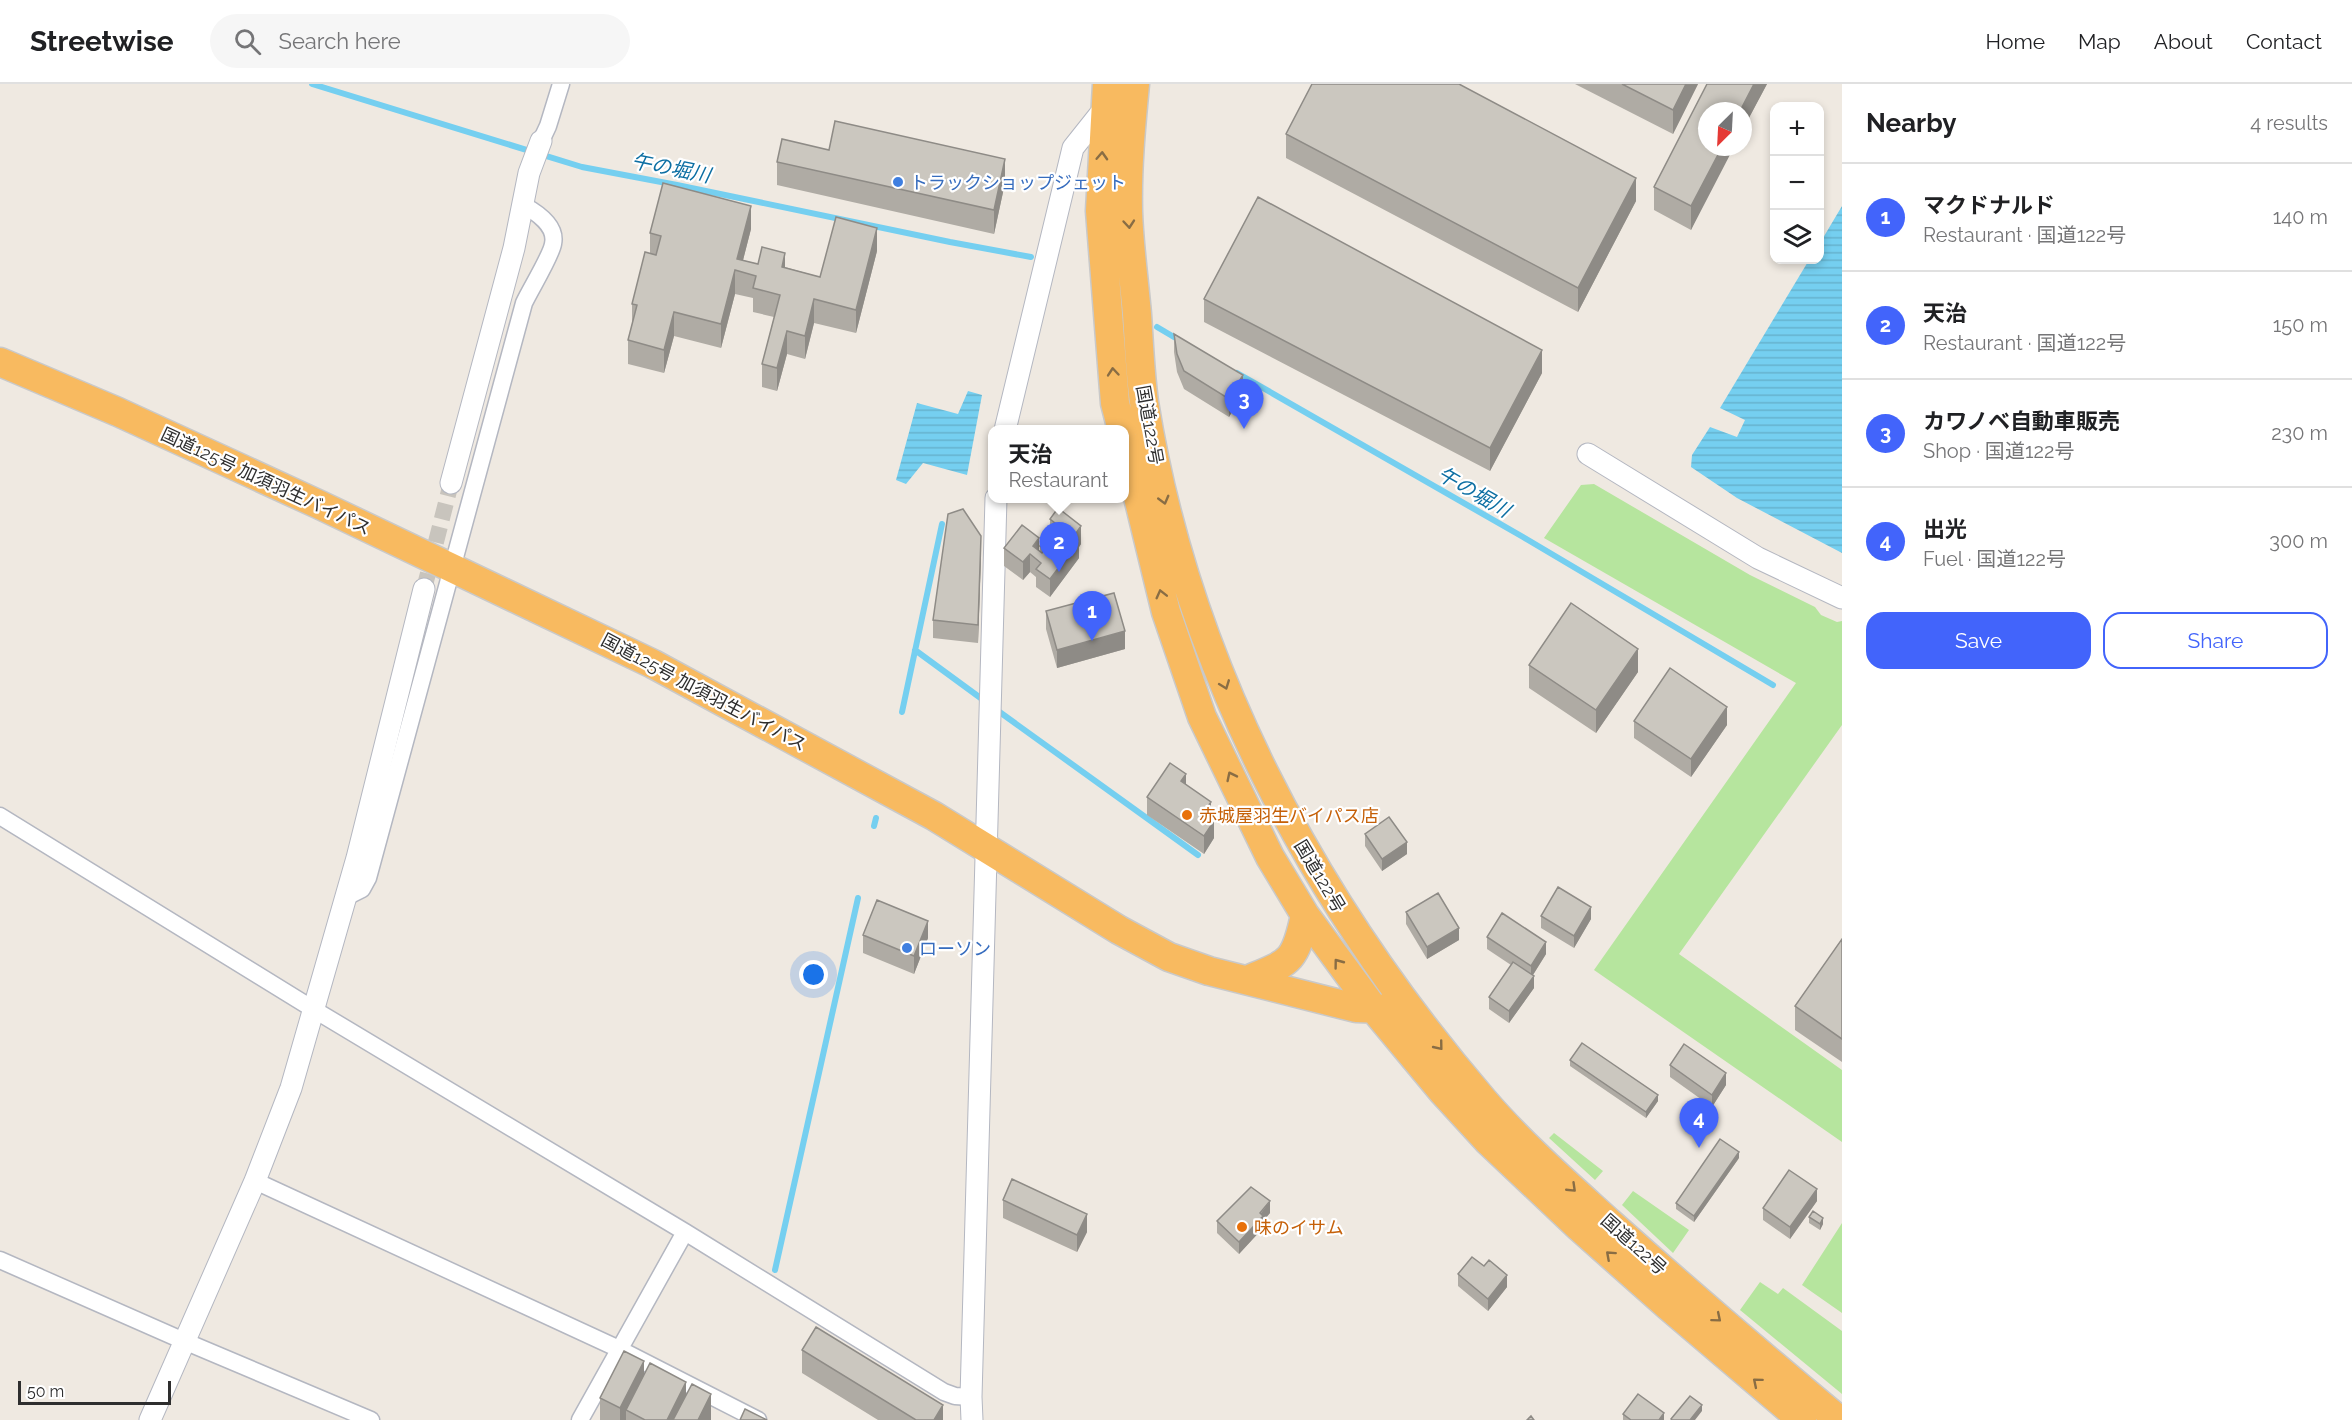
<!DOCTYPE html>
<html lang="en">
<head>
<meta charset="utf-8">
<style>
  :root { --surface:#fff; --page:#f6f6f6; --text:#202124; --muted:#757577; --line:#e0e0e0; --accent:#4264fb }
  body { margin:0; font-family:Raleway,"Noto Sans JP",sans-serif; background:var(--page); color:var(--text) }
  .controls { position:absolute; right:18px; top:18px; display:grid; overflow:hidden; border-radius:12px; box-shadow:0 3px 9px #0003 }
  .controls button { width:54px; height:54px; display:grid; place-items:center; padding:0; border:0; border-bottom:2px solid var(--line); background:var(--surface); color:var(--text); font:30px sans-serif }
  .compass { position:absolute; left:1698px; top:18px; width:54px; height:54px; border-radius:50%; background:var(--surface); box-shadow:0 3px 9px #0003; rotate:204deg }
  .scale { position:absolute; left:18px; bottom:15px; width:153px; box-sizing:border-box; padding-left:6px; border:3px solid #2e2e2e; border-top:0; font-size:16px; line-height:21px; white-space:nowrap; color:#2e2e2e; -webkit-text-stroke:4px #fff; paint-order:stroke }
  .you { position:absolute; left:814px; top:891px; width:21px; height:21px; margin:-15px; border:4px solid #fff; border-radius:50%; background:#1a73e8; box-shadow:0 0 0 9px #1a73e833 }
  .badge { display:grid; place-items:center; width:39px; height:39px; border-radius:50%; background:var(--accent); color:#fff; font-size:20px; font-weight:700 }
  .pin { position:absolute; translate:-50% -50px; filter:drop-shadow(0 2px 3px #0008) }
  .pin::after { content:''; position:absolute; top:32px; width:21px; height:18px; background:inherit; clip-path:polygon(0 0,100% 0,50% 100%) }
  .popup { position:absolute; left:988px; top:341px; width:141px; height:78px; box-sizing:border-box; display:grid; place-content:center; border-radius:12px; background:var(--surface); filter:drop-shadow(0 2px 4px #0005); font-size:20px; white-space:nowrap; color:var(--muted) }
  .popup b { font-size:22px; color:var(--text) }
  .popup::after { content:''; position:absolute; left:50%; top:100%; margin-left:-12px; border:12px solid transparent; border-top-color:var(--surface) }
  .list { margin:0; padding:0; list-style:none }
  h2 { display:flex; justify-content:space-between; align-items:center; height:78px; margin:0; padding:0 24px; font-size:26px }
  h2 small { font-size:20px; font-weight:400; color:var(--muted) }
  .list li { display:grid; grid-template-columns:39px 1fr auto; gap:18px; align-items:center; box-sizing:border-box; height:108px; padding:0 24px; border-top:2px solid var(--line) }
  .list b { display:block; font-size:22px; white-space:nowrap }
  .list p { margin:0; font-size:20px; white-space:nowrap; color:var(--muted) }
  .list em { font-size:20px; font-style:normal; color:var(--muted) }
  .actions { display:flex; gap:12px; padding:18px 24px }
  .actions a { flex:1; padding:14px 0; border:2px solid var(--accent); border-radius:18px; text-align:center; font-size:21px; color:var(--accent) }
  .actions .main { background:var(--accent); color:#fff }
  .icon { flex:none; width:33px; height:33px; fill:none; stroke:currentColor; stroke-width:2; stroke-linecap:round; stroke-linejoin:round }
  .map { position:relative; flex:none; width:1842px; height:1336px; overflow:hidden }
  header { display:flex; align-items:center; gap:36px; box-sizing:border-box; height:84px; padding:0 30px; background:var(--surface); border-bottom:2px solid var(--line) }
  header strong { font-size:28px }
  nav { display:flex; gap:33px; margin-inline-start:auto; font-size:21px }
  .search { width:420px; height:54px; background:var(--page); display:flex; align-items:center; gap:15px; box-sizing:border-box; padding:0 21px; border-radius:33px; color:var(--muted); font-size:22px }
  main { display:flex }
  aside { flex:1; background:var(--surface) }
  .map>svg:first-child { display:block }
  .grass { fill:#b6e59e }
  .water { fill:url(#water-rules) }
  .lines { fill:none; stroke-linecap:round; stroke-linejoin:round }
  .stream { stroke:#75cff0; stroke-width:6 }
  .minor-tunnel { stroke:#c8c4bd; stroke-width:16; stroke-dasharray:16 8; stroke-linecap:butt }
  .minor-casing { stroke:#b4b7c1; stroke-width:19 }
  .tertiary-casing { stroke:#b4b7c1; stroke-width:23 }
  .trunk-casing { stroke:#c9c9c9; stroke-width:31 }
  .minor { stroke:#fff; stroke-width:16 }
  .tertiary { stroke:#fff; stroke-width:21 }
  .trunk { stroke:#f8ba60; stroke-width:28 }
  .wall { fill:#afaba4 }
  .shaded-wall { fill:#8e8b86 }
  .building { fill:#cbc7bf; stroke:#8e8b86; stroke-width:1.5 }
  .oneway { stroke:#896d44 }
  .shop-dot { fill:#3f7fe0; stroke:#fff; stroke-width:2 }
  .food-dot { fill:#e8710a; stroke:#fff; stroke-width:2 }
  .labels { text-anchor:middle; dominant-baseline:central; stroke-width:4.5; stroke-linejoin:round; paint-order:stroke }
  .shop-label { font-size:18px; fill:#366cbe; stroke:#fff; text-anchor:start }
  .street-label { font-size:18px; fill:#2e2e2e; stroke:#fff }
  .food-label { font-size:18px; fill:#c56008; stroke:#fff; text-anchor:start }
  .water-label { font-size:20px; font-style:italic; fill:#0d6fa3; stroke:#fff }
</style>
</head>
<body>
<header>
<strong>Streetwise</strong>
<div class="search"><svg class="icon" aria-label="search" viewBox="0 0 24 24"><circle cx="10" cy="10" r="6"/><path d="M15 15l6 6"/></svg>Search here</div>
<nav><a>Home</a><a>Map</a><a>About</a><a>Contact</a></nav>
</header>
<main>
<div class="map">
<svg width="1842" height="1336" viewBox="0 0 1842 1336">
  <defs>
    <pattern id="water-rules" width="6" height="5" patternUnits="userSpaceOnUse" patternTransform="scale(1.5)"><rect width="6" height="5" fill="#75cff0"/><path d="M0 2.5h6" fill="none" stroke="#66b2ce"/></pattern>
  </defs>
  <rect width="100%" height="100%" fill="#efe9e1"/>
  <!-- grass -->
  <path class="grass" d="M 1594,400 L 1750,491 L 1815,523 L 1821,531 L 1837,538 L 1842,537 L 1842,641 L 1679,870 L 1842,986 L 1842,1058 L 1594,886 L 1796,599 L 1544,454 L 1581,401 Z
    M 1554,1049 L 1603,1087 L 1595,1096 L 1549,1054 Z
    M 1633,1107 L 1689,1146 L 1673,1169 L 1622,1121 Z
    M 1842,1139 L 1842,1229 L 1802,1201 Z
    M 1760,1198 L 1778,1210 L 1783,1204 L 1842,1247 L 1842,1310 L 1740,1226 Z"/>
  <!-- water -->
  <path class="water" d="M 1842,122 L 1842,469 L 1737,414 L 1691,383 L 1692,371 L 1710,343 L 1737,353 L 1745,336 L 1720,324 L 1809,176 L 1820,176 L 1820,159 Z
    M 968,307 L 982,311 L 967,391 L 923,379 L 906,400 L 896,396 L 917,319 L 958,330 Z"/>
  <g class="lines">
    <!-- stream -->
    <path class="stream" d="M 312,0 L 582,83 L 677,101 L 950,158 L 1031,173
      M 1157,243 L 1179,256
      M 1237,289 L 1523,453 L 1773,601
      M 915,566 L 986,618
      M 994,624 L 1198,771
      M 902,628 L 942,440
      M 874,742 L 876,734
      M 775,1186 L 858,814"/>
    <!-- minor-tunnel -->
    <path class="minor-tunnel" d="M 424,505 L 451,399"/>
    <defs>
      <path id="minor" d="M 541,57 L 548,42 L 561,0
        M 0,732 L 313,925 L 685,1148 L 944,1308 L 955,1312 L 971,1313
        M 346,813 L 362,805 L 368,794 L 524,219 C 530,206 551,172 553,160 C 557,142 536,128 523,121
        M 255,1097 L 619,1265 L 758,1336
        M 0,1176 L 184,1257 L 371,1336
        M 580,1336 L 685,1148"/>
      <path id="tertiary" d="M 1005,346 L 1073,64 L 1104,25 L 1109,24
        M 1588,370 L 1758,474 L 1842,514
        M 451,399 L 514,164 L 529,89 L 541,57
        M 150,1336 L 255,1097 L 291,1004 L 357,774 L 424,505
        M 972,1336 L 971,1313 L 996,414"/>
      <path id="trunk" d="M 1107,0 L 1100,127 L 1115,319 L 1122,346
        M 1135,0 C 1131,42 1127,85 1128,127 C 1129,161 1134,196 1137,230 C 1139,259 1140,289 1144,318 C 1186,580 1312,817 1484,1017 C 1522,1061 1567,1100 1610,1139 C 1685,1206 1762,1272 1839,1336
        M 0,278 L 118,328 L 320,421 L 653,580 L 934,732 L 1119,846 L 1169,873 L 1209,887 L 1356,924 L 1384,925 L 1402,916
        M 1125,360 L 1166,528 L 1202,633 L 1270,773 L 1305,831 L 1374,925 L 1443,1008 L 1488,1057 L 1579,1143 L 1668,1222 L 1802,1336
        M 1247,896 C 1290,878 1295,879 1305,831"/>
    </defs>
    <!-- minor casing -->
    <use href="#minor" class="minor-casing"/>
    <!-- tertiary casing -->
    <use href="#tertiary" class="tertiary-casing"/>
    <!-- trunk casing -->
    <use href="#trunk" class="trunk-casing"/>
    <!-- minor -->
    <use href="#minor" class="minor"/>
    <!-- tertiary -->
    <use href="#tertiary" class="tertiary"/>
    <!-- trunk -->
    <use href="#trunk" class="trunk"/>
  </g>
  <!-- wall -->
  <path class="wall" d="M 1575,0 L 1698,0 L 1673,50 Z
    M 1707,0 L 1767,0 L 1743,45 L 1743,27 L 1691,146 L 1654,126 L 1654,103 Z
    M 1286,50 L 1636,117 L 1578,228 L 1286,74 Z
    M 829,66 L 1005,99 L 994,150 L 777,101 L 777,78 Z
    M 751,145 L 743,176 L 758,180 L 785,183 L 820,193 L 877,167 L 856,249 L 814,239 L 805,275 L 787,270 L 777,307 L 762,303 L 762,280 L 774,233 L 753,228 L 753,214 L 735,210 L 721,264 L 674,252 L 664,289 L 628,280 L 628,256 L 632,240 L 632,220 L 650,170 L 650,149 Z
    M 1204,215 L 1542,289 L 1490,387 L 1204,238 Z
    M 1174,250 L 1243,309 L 1229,333 L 1184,305 L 1177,288 L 1174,268 Z
    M 1050,435 L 1081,460 L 1079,463 L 1079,474 L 1050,513 L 1036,503 L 1036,493 L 1030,488 L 1023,496 L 1004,482 L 1004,464 L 1040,468 L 1040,462 L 1056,459 L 1056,458 L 1050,453 Z
    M 981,470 L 978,559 L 933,554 L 933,536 Z
    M 1046,527 L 1125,565 L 1057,584 L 1046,545 Z
    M 1529,581 L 1638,588 L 1596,649 L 1529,604 Z
    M 1634,637 L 1727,641 L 1691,693 L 1634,654 Z
    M 1186,700 L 1211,734 L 1214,754 L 1204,770 L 1147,731 L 1147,713 Z
    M 1365,750 L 1407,770 L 1382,787 L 1365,762 Z
    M 1406,828 L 1459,856 L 1427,875 L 1406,840 Z
    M 1541,832 L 1591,835 L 1574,864 L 1541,844 Z
    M 863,851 L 928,854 L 914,890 L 863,869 Z
    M 1487,853 L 1546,870 L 1533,891 L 1534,904 L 1509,939 L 1489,925 L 1489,913 L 1511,881 L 1487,865 Z
    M 1842,855 L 1842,978 L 1795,946 L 1795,922 Z
    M 1570,976 L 1658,1017 L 1646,1034 L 1570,982 Z
    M 1670,981 L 1726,1001 L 1712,1023 L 1670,993 Z
    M 1739,1074 L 1694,1138 L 1676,1125 L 1676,1119 Z
    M 1003,1116 L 1087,1148 L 1077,1168 L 1003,1134 Z
    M 1817,1117 L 1790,1155 L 1763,1136 L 1763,1124 Z
    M 1270,1129 L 1263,1137 L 1263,1144 L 1239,1170 L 1217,1149 L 1217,1137 Z
    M 1809,1133 L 1823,1140 L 1820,1146 L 1809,1139 Z
    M 1458,1190 L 1507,1203 L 1488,1227 L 1458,1202 Z
    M 802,1266 L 943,1336 L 878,1336 L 802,1289 Z
    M 644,1291 L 686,1310 L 711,1336 L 600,1336 L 600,1314 Z
    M 1623,1330 L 1664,1336 L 1623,1336 Z"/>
  <!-- shaded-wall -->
  <path class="shaded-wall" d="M 1686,0 L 1698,0 L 1673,50 L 1673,26 Z
    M 1754,0 L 1767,0 L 1743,45 L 1743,27 L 1740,27 Z
    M 1722,63 L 1734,63 L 1691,146 L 1691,122 Z
    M 1005,75 L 1005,99 L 994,150 L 994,126 Z
    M 1636,94 L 1636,117 L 1578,228 L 1578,204 Z
    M 751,122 L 751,145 L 740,188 L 737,175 Z
    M 877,144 L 877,167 L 856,249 L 856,226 Z
    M 785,169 L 785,192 L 782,183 Z
    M 735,186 L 735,210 L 721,264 L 721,240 Z
    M 814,215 L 814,239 L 805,275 L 805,252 Z
    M 674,228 L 674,252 L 664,289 L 664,266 Z
    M 787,247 L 787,270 L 777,307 L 777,284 Z
    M 1542,266 L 1542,289 L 1490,387 L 1490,364 Z
    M 1243,291 L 1243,309 L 1229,333 L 1229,315 Z
    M 1081,442 L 1081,460 L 1079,463 L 1079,474 L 1050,513 L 1050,495 L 1074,452 Z
    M 981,452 L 981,470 L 978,559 L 978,541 Z
    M 1039,454 L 1039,472 L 1033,462 Z
    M 1030,470 L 1030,488 L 1023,496 L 1023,478 Z
    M 1125,547 L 1125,565 L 1057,584 L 1057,566 Z
    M 1638,565 L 1638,588 L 1596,649 L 1596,626 Z
    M 1727,623 L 1727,641 L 1691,693 L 1691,675 Z
    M 1186,690 L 1186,708 L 1181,697 Z
    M 1211,718 L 1211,735 L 1203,729 Z
    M 1214,737 L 1214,754 L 1204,770 L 1204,752 Z
    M 1407,758 L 1407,770 L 1382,787 L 1382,775 Z
    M 1591,823 L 1591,835 L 1574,864 L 1574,852 Z
    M 928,837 L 928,854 L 914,890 L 914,872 Z
    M 1459,844 L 1459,856 L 1427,875 L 1427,863 Z
    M 1546,858 L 1546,870 L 1531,894 L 1531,882 Z
    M 1534,892 L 1534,904 L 1509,939 L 1509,927 Z
    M 1726,989 L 1726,1001 L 1712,1023 L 1712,1011 Z
    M 1658,1011 L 1658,1017 L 1646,1034 L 1646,1028 Z
    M 1739,1068 L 1739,1074 L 1694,1138 L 1694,1132 Z
    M 1817,1105 L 1817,1117 L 1790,1155 L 1790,1143 Z
    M 1270,1117 L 1270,1129 L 1263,1137 L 1263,1144 L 1239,1170 L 1239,1158 Z
    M 1087,1130 L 1087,1148 L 1077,1168 L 1077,1151 Z
    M 1823,1134 L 1823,1140 L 1820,1146 L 1820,1140 Z
    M 1507,1191 L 1507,1203 L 1488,1227 L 1488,1215 Z
    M 644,1277 L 644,1311 L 626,1326 L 626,1336 L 620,1336 L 620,1324 Z
    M 686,1298 L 686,1332 L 684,1336 L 667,1336 Z
    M 711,1310 L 711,1336 L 698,1336 Z
    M 943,1321 L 943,1336 L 934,1336 Z
    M 1702,1321 L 1702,1327 L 1695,1336 L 1690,1336 Z
    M 1664,1329 L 1664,1336 L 1659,1336 Z"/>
  <!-- building -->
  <path class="building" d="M 1312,0 L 1459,0 L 1636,94 L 1578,204 L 1286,50 Z
    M 1622,0 L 1686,0 L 1673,26 Z
    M 1707,0 L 1754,0 L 1740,27 L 1707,27 L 1707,63 L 1722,63 L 1691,122 L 1654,103 Z
    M 835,37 L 1005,75 L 994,126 L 777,78 L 782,55 L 829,66 Z
    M 663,99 L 751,122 L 737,175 L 758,180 L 762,163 L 785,169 L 782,183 L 820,193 L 836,133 L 877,144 L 856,226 L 814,215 L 805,252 L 787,247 L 777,284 L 762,280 L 780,211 L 753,204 L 756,192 L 735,186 L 721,240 L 674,228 L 664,266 L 628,256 L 637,221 L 632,220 L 645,168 L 656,171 L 661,152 L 650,149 Z
    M 1258,113 L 1542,266 L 1490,364 L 1204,215 Z
    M 1174,250 L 1243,291 L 1229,315 L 1184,287 L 1177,270 Z
    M 1058,424 L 1081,442 L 1074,452 L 1079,457 L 1050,495 L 1036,485 L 1041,479 L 1030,470 L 1023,478 L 1004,464 L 1022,441 L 1039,454 L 1033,462 L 1042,469 L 1045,465 L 1040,462 L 1047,452 L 1056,459 L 1065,447 L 1050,435 Z
    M 963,425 L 981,452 L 978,541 L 933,536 L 948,430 Z
    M 1114,509 L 1125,547 L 1057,566 L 1046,527 Z
    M 1571,519 L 1638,565 L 1596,626 L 1529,581 Z
    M 1670,584 L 1727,623 L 1691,675 L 1634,637 Z
    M 1170,679 L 1186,690 L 1181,697 L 1211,718 L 1203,729 L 1214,737 L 1204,752 L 1147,713 Z
    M 1389,733 L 1407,758 L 1382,775 L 1365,750 Z
    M 1558,803 L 1591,823 L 1574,852 L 1541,832 Z
    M 1438,809 L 1459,844 L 1427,863 L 1406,828 Z
    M 877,816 L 928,837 L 914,872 L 863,851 Z
    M 1502,829 L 1546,858 L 1531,882 L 1487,853 Z
    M 1842,855 L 1842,955 L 1795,922 Z
    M 1513,878 L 1534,892 L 1509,927 L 1489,913 Z
    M 1582,959 L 1658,1011 L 1646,1028 L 1570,976 Z
    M 1684,960 L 1726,989 L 1712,1011 L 1670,981 Z
    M 1720,1055 L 1739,1068 L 1694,1132 L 1676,1119 Z
    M 1789,1086 L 1817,1105 L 1790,1143 L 1763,1124 Z
    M 1012,1095 L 1087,1130 L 1077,1151 L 1003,1116 Z
    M 1251,1103 L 1270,1117 L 1260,1129 L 1263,1132 L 1239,1158 L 1217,1137 Z
    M 1813,1127 L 1823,1134 L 1820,1140 L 1809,1133 Z
    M 1472,1173 L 1484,1182 L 1489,1176 L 1507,1191 L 1488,1215 L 1458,1190 Z
    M 816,1243 L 943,1321 L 934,1336 L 916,1336 L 802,1266 Z
    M 624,1267 L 644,1277 L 620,1324 L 600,1314 Z
    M 650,1279 L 686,1298 L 667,1336 L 645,1336 L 626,1326 Z
    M 692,1300 L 711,1310 L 698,1336 L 673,1336 Z
    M 1638,1310 L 1664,1329 L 1659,1336 L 1631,1336 L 1623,1330 Z
    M 1690,1312 L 1702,1321 L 1690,1336 L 1672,1336 L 1671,1335 Z
    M 745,1325 L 767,1336 L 740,1336 Z
    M 1531,1332 L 1534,1336 L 1527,1336 Z"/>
  <!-- one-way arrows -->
  <defs><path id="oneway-chevron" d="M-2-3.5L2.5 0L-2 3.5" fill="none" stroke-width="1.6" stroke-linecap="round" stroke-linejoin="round" transform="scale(1.5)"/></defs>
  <g class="oneway">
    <use href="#oneway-chevron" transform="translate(1102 72) rotate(-87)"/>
    <use href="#oneway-chevron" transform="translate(1129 140) rotate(85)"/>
    <use href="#oneway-chevron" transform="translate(1113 288) rotate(-95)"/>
    <use href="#oneway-chevron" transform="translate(1164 416) rotate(75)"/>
    <use href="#oneway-chevron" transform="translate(1161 510) rotate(-104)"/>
    <use href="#oneway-chevron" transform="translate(1225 601) rotate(69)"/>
    <use href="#oneway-chevron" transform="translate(1231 692) rotate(-116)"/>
    <use href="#oneway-chevron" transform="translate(1338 879) rotate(-127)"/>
    <use href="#oneway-chevron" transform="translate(1439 962) rotate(51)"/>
    <use href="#oneway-chevron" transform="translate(1572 1104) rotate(44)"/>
    <use href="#oneway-chevron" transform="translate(1610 1171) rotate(-138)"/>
    <use href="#oneway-chevron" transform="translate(1717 1234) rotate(40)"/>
    <use href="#oneway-chevron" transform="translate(1757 1298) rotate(-140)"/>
  </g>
  <!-- markers -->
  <g class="shop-dot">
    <circle cx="898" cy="98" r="6"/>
    <circle cx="907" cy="864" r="6"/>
  </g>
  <g class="food-dot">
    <circle cx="1187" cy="731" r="6"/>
    <circle cx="1242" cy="1143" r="6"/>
  </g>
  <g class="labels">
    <!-- shop labels -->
    <g class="shop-label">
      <text x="910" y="98">トラックショップジェット</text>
      <text x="919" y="864">ローソン</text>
    </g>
    <!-- street labels -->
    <g class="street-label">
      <text transform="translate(1150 341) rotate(80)">国道122号</text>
      <text transform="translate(266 397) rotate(25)">国道125号 加須羽生バイパス</text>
      <text transform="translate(704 608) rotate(28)">国道125号 加須羽生バイパス</text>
      <text transform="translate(1320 792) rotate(59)">国道122号</text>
      <text transform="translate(1634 1160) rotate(42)">国道122号</text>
    </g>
    <!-- food labels -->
    <g class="food-label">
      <text x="1199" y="731">赤城屋羽生バイパス店</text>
      <text x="1254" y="1143">味のイサム</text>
    </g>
    <!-- water labels -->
    <g class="water-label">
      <text transform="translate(671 84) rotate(11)">午の堀川</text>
      <text transform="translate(1474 408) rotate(30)">午の堀川</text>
    </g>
  </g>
</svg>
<div class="controls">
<button>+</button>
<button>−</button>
<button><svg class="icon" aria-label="layers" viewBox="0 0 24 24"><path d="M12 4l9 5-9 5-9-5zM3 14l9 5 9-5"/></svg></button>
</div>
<svg class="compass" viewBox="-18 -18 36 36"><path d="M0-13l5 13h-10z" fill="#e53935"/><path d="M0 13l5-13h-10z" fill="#757577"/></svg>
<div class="scale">50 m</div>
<div class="you"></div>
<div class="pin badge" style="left:1092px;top:557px">1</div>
<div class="pin badge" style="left:1059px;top:488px">2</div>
<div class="popup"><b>天治</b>Restaurant</div>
<div class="pin badge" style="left:1244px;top:345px">3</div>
<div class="pin badge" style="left:1699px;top:1064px">4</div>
</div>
<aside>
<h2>Nearby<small>4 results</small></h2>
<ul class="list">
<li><span class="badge">1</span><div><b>マクドナルド</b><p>Restaurant · 国道122号</p></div><em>140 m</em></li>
<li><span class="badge">2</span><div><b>天治</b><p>Restaurant · 国道122号</p></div><em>150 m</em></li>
<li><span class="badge">3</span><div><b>カワノベ自動車販売</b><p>Shop · 国道122号</p></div><em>230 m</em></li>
<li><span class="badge">4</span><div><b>出光</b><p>Fuel · 国道122号</p></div><em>300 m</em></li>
</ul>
<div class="actions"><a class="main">Save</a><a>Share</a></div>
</aside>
</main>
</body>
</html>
